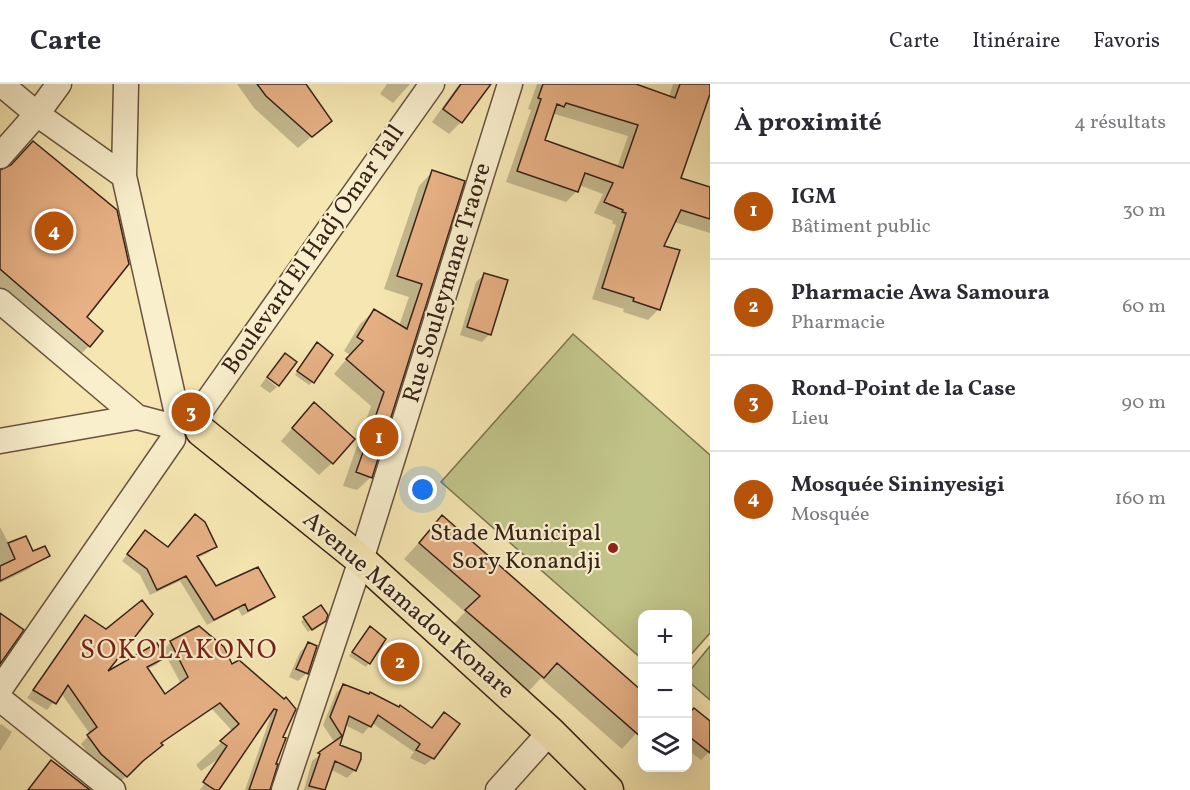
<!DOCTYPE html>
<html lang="fr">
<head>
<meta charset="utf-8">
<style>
  :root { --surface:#fff; --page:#f2f2f3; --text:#2b2b33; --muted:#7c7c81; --line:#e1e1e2; --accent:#b45309 }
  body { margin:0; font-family:Vollkorn,serif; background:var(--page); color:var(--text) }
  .controls { position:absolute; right:18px; bottom:18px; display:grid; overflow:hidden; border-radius:12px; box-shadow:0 6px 24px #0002 }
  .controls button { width:54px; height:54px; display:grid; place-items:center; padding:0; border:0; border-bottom:2px solid var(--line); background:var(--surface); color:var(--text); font:30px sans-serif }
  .you { position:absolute; left:423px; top:406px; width:21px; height:21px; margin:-15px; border:4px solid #fff; border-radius:50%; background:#1a73e8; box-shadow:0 0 0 9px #1a73e833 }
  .badge { display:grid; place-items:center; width:39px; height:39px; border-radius:50%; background:var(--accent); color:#fff; font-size:20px; font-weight:700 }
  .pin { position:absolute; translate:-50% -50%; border:3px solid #fff; box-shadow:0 2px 6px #0006 }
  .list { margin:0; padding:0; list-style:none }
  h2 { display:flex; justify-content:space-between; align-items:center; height:78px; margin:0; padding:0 24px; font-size:26px }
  h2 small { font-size:20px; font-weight:400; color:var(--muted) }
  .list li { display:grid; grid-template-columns:39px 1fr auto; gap:18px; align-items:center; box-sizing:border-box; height:96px; padding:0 24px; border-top:2px solid var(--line) }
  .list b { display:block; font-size:22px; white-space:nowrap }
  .list p { margin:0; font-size:20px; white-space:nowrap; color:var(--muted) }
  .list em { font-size:20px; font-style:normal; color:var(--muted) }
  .icon { flex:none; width:33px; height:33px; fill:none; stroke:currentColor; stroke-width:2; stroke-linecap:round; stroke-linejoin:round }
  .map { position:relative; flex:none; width:710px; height:706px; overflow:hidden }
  header { display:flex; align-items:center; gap:36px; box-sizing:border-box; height:84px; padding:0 30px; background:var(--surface); border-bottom:2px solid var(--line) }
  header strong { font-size:28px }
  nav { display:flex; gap:33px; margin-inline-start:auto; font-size:21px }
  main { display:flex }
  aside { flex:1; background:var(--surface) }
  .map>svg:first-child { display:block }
  .green { fill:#c1c489; stroke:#7c7350; stroke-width:1.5 }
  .shadow { fill:#0003; fill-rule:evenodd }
  .building { fill:#e7b085; stroke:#372218; stroke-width:1.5; fill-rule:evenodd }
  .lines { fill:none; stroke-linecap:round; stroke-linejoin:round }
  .minor-casing { stroke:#67533e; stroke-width:27 }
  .major-casing { stroke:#372218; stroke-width:33 }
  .minor { stroke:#f9efcd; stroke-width:24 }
  .major { stroke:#f6e7b2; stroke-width:30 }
  .poi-dot { fill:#8f2418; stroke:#f9efcd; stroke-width:2 }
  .labels { text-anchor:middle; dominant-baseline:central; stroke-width:4.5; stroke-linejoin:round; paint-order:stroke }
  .street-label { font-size:24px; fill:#372218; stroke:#f9efcd }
  .poi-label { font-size:24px; fill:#372218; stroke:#f9efcd; text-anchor:end }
  .quarter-label { font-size:27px; letter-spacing:1.5px; fill:#7a1f14; stroke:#f9efcd }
</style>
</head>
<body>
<header>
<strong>Carte</strong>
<nav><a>Carte</a><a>Itinéraire</a><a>Favoris</a></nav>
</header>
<main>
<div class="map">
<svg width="710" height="706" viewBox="0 0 710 706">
  <rect width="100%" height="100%" fill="#f6e7b2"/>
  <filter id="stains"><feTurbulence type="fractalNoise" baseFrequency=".00333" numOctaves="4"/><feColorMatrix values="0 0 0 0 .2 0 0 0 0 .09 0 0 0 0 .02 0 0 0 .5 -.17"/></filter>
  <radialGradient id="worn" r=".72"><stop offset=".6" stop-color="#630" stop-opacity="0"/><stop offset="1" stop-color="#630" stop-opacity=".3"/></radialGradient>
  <!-- green -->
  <path class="green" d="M 573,250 L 710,371 L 710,549 L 688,574 L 688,530 L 642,530 L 642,575 L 441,398 Z
    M 710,562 L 710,616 L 688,597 L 688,589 Z"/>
  <!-- shadow -->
  <path class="shadow" d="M 237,0 L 304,0 L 330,37 L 298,64 L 254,24 Z
    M 387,0 L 410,0 L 393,19 L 380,10 Z
    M 459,0 L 489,0 L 461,38 L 449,50 L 432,38 Z
    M 537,0 L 627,0 L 669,14 L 673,0 L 710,0 L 710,15 L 708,13 L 679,95 L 710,105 L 710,149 L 674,138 L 662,162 L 659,225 L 648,236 L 623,228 L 624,225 L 592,215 L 616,141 L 612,139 L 613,137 L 594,129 L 603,110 L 579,101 L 577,107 L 566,118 L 506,98 L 531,26 L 528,25 ZM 555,30 L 628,52 L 617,84 L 543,57 L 552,33 Z
    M 33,59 L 85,234 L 89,262 L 75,276 L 0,212 L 0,87 L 7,85 Z
    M 432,88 L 463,98 L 371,393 L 357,406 L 343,402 L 371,322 L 334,290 L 350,271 L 344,267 L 360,240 L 374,227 L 399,242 L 409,213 L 384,205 L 419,102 Z
    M 485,190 L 490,250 L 482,258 L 460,251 L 476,198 Z
    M 314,264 L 313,298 L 309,301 L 295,291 Z
    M 266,294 L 277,303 L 270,309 L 260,302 Z
    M 302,333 L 332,379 L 319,391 L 281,357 Z
    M 442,433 L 642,609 L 642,643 L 622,665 L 541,594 L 528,608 L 451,543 L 465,528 L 404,475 Z
    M 0,443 L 9,460 L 36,478 L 29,485 L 0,499 Z
    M 139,454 L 167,465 L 215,462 L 208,469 L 197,474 L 215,504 L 273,512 L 266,519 L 242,532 L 238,525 L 207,541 L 180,497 L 150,511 L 140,491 L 122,477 Z
    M 85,533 L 103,592 L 163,573 L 156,581 L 147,585 L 164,612 L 181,600 L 163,566 L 171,558 L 199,544 L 232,582 L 284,617 L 281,653 L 269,706 L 245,706 L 270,634 L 267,632 L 218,706 L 200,706 L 227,669 L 201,687 L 196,681 L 233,648 L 212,625 L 160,660 L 119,699 L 94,677 L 81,660 L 90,650 L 61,609 L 47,626 L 27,614 L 78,540 Z
    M 304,534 L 320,540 L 308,548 L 301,538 Z
    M 367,548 L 369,579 L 366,583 L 349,572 Z
    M 308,560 L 307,589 L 298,597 L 289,593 L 300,568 Z
    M 343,602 L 431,645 L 444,630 L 433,674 L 425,681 L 410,674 L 414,668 L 372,639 L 363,650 L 345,641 L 338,662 L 355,686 L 347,694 L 330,685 L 323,706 L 304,706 L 312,677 L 335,659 L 323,641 L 336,609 Z
    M 694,626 L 710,639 L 710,667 L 701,676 L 688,666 L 688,633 Z
    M 1,640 L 12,648 L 0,667 L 0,641 Z"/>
  <!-- building -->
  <path class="building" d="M 257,0 L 306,0 L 332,37 L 312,53 L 266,12 Z
    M 461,0 L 491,0 L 462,39 L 443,25 Z
    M 543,0 L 636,0 L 675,14 L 680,0 L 710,0 L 710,10 L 681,94 L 710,103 L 710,135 L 681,126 L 664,162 L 680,166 L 660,226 L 633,217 L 634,214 L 602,204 L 626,129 L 622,128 L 623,126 L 604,118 L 613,99 L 585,89 L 578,108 L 517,87 L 541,15 L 538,14 ZM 566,19 L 638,41 L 623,84 L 545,56 L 557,20 L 564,23 Z
    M 33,57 L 117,126 L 129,180 L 87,233 L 103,247 L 90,263 L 0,185 L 0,86 L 11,81 Z
    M 432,86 L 465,97 L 372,394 L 356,388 L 384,308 L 346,275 L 363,257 L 357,253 L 374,225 L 407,245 L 422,200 L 397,192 Z
    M 484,189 L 508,196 L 491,251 L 467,243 Z
    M 317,258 L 333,271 L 314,299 L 297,287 Z
    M 285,269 L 297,278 L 279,302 L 267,293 Z
    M 314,318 L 355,355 L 333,380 L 292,344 Z
    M 195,430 L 205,438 L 217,463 L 197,472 L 216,502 L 258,483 L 275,513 L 248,527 L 245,520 L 214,536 L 186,492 L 157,506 L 147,485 L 127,470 L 145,446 L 168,463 Z
    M 442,431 L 642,607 L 642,654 L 557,579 L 544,594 L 465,526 L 480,512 L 419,459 Z
    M 26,452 L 33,467 L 45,462 L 50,472 L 0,497 L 0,482 L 15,475 L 8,459 Z
    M 142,516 L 153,530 L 108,587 L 157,559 L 165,574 L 147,583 L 165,610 L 188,593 L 170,557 L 199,542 L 224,563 L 232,580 L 239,576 L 284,615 L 286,613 L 296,625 L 283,653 L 286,654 L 276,680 L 278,680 L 270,706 L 249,706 L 277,626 L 274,625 L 219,706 L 215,706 L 203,698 L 227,662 L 220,657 L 239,640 L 220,619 L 161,659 L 163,661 L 143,677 L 127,693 L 101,670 L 87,651 L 97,643 L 68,601 L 56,620 L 33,606 L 85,531 L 106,545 Z
    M 321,521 L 328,531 L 326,537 L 312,546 L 303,533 Z
    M 0,529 L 24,546 L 0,580 Z
    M 370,542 L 386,555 L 370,580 L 352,568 Z
    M 308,558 L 317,562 L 308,590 L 296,585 Z
    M 343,600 L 369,610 L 370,608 L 399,623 L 400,621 L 432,644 L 444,628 L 460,640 L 434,675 L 416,666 L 420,660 L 378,631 L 371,643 L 349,632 L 340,661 L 361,669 L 361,675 L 356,687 L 335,677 L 325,706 L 309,702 L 320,670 L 318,669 L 342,652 L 330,633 Z
    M 694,624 L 710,637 L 710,669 L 687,651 L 687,631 Z
    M 51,676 L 90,706 L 28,706 Z"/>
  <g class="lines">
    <defs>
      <path id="minor" d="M 1,0 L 37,30 L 124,92
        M 126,0 L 124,92 L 177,330
        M 0,72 L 37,30 L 59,0
        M 0,217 L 137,333
        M 197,332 L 432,0
        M 0,357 L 137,333 L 171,342
        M 0,605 L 173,355
        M 0,615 L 113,706
        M 284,706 L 361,476 L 510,0
        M 498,706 L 550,648"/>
      <path id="major" d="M 201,347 L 361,476 L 550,648 L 608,706"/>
    </defs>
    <!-- minor casing -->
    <use href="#minor" class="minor-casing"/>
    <!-- major casing -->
    <use href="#major" class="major-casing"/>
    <!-- minor -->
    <use href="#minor" class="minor"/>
    <!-- major -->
    <use href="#major" class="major"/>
  </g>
  <!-- markers -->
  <circle class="poi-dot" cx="613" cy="464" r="6"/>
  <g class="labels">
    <!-- street labels -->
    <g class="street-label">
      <text transform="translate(314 166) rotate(-55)">Boulevard El Hadj Omar Tall</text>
      <text transform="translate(448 199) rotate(-73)">Rue Souleymane Traore</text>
      <text transform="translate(408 522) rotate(41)">Avenue Mamadou Konare</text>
    </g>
    <!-- poi labels -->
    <g class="poi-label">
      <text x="601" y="450">Stade Municipal<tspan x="601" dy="28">Sory Konandji</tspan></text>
    </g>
    <!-- quarter labels -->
    <g class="quarter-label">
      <text x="179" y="567">SOKOLAKONO</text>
    </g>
  </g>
  <rect width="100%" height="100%" filter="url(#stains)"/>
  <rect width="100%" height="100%" fill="url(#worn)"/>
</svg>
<div class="controls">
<button>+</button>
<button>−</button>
<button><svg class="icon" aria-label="layers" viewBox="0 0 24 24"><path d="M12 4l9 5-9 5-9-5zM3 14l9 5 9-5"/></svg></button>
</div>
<div class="you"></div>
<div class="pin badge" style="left:379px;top:353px">1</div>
<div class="pin badge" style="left:400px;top:578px">2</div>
<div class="pin badge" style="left:191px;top:328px">3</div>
<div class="pin badge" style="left:54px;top:147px">4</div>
</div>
<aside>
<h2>À proximité<small>4 résultats</small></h2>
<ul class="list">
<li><span class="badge">1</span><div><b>IGM</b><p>Bâtiment public</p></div><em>30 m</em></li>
<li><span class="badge">2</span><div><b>Pharmacie Awa Samoura</b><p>Pharmacie</p></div><em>60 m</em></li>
<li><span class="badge">3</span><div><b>Rond-Point de la Case</b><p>Lieu</p></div><em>90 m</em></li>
<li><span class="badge">4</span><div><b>Mosquée Sininyesigi</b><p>Mosquée</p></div><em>160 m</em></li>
</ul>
</aside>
</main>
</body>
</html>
